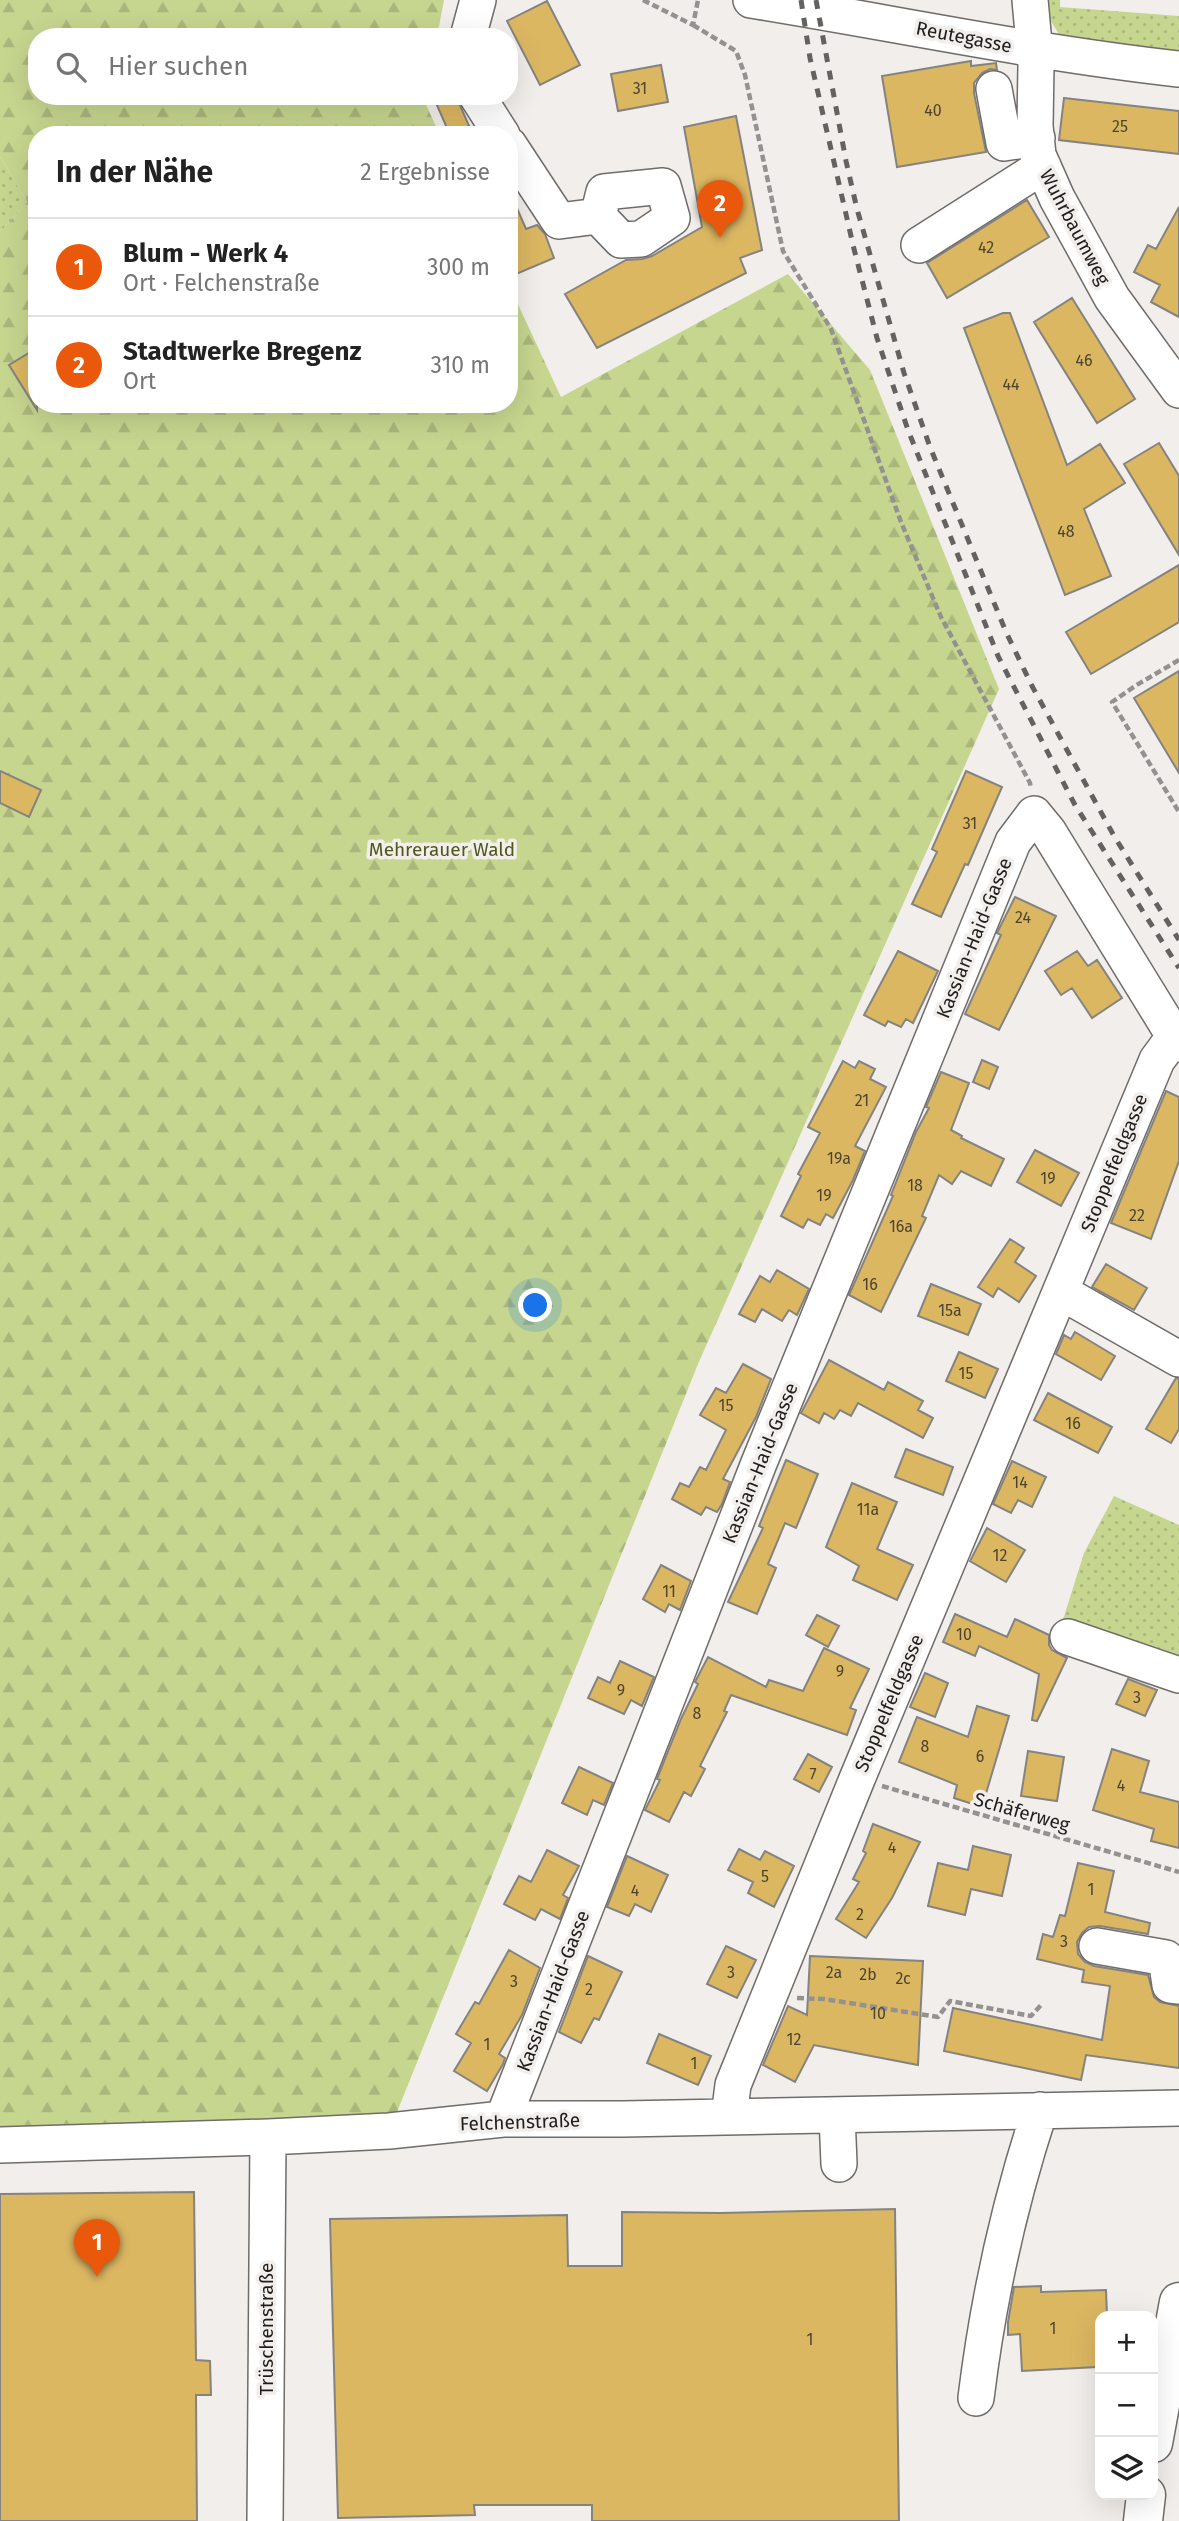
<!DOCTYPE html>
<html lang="de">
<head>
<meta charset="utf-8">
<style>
  :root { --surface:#fff; --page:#f6f6f6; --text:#222; --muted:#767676; --line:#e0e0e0; --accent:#ea580c }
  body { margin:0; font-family:"Fira Sans",sans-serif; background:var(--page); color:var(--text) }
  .controls { position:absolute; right:21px; bottom:21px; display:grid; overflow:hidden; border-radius:14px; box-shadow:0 7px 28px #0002 }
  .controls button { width:63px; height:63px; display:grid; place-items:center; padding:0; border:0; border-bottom:2px solid var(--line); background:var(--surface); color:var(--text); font:35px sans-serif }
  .you { position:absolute; left:536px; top:1306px; width:24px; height:24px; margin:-18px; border:5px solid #fff; border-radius:50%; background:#1a73e8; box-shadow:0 0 0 10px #1a73e833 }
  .badge { display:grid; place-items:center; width:46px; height:46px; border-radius:50%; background:var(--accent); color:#fff; font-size:23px; font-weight:700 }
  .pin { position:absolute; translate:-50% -58px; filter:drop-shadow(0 2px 4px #0008) }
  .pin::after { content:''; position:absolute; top:37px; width:24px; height:21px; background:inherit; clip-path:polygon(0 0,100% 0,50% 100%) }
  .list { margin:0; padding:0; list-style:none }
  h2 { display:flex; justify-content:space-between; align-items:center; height:91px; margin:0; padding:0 28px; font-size:30px }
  h2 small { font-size:23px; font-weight:400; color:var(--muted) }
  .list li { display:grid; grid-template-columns:46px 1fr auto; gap:21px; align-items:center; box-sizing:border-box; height:98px; padding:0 28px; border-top:2px solid var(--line) }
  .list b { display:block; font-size:26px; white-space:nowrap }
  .list p { margin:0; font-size:23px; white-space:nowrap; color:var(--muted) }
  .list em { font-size:23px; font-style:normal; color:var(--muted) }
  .icon { flex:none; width:38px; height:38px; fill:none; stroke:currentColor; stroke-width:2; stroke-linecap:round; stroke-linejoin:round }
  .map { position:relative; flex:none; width:1179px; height:2521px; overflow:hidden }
  .search { position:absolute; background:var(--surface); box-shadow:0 7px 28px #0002; left:28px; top:28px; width:490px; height:77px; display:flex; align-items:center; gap:18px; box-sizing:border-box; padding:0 24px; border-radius:28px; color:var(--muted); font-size:26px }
  .panel { position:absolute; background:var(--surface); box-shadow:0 7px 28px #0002; left:28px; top:126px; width:490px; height:287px; border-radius:28px }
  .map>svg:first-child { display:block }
  .green { fill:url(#green-dots) }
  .forest { fill:url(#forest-firs) }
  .building { fill:#dbb762; stroke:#858380; stroke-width:2 }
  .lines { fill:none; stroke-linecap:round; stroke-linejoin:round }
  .minor-casing { stroke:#6f6c6a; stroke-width:38 }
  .major-casing { stroke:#6f6c6a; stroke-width:41 }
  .path { stroke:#949290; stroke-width:4.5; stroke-dasharray:7 3.5; stroke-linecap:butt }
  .minor { stroke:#fff; stroke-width:35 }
  .major { stroke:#fff; stroke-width:38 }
  .rail { stroke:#646260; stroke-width:5; stroke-dasharray:9 9; stroke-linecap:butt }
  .labels { text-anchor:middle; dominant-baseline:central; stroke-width:7; stroke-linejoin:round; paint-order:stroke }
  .number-label { font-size:16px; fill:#4e442e }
  .street-label { font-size:19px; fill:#1f1e1d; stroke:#f1eeeb }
  .park-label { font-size:19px; fill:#4d581a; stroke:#f1eeeb }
</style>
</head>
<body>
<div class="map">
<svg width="1179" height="2521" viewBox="0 0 1179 2521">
  <defs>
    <pattern id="green-dots" width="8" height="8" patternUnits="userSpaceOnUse" patternTransform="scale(1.75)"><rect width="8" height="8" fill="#c6d68f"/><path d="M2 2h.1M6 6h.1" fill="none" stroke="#aab77b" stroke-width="1.8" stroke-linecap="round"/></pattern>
    <pattern id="forest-firs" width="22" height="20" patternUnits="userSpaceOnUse" patternTransform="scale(1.75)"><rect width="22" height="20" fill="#c6d68f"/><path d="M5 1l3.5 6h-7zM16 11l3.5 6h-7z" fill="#aab77b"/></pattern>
  </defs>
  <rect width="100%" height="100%" fill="#f1eeeb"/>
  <!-- green -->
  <path class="green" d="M 1047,0 L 1060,0 L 1060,7 L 1179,16 L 1179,51 L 1062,39 L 1047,15 Z
    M 0,156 L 27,202 L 0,232 Z
    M 1114,1496 L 1179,1525 L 1179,1669 L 1061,1626 L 1084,1553 Z"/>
  <!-- forest -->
  <path class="forest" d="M 0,0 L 444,0 L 437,37 L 37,37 L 37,96 L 422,96 L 440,135 L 37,135 L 37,404 L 509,404 L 509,285 L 561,397 L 788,274 L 870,370 L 999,689 L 698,1364 L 395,2117 L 0,2128 L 0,232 L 27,202 L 0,156 Z"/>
  <!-- building -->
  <path class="building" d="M 547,1 L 580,65 L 540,85 L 507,21 Z
    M 971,61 L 971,66 L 996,63 L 997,70 L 990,69 L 982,73 L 974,83 L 974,93 L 986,152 L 897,167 L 882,76 Z
    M 661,65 L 668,102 L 618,111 L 611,74 Z
    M 433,96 L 456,96 L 473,135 L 450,135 Z
    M 1064,98 L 1179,111 L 1179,154 L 1059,140 Z
    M 736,116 L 762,250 L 740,258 L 746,273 L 597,348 L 565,294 L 626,260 L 642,259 L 652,256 L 702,227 L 684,127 Z
    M 509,190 L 526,229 L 537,225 L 545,234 L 554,258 L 509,277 Z
    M 1027,200 L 1049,237 L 947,298 L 927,263 Z
    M 1179,207 L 1179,317 L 1151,302 L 1160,285 L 1134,272 L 1148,245 L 1156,249 Z
    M 1072,298 L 1135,399 L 1097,423 L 1034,322 Z
    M 1003,313 L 1010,313 L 1067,465 L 1100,444 L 1125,483 L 1084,509 L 1111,576 L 1065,595 L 964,328 Z
    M 37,348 L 37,410 L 9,365 Z
    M 1159,443 L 1179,476 L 1179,555 L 1124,464 Z
    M 1179,565 L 1179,622 L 1091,674 L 1066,632 Z
    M 1179,671 L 1179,773 L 1134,698 Z
    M 0,771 L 41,790 L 29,817 L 0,803 Z
    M 966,771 L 1002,787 L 968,865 L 965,864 L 941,917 L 912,904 L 937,852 L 932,849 Z
    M 1015,897 L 1056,916 L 999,1030 L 965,1014 L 1001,935 L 997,933 Z
    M 898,951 L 938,971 L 913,1023 L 906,1019 L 901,1027 L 888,1021 L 885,1026 L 864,1015 Z
    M 1077,951 L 1088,966 L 1097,960 L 1122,998 L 1092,1018 L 1072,988 L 1061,995 L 1045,971 Z
    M 982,1060 L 998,1067 L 989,1089 L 973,1082 Z
    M 843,1061 L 855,1068 L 859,1061 L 875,1069 L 870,1079 L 886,1087 L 855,1146 L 865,1151 L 853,1180 L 833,1218 L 826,1214 L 820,1225 L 808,1219 L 803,1228 L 781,1216 L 801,1176 L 798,1174 L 820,1133 L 808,1127 Z
    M 941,1072 L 969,1083 L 951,1130 L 962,1136 L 961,1138 L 1004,1159 L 991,1186 L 961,1171 L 952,1184 L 939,1175 L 922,1216 L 926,1218 L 881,1312 L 849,1295 L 893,1196 L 891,1195 L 916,1132 L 929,1108 L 926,1107 Z
    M 1166,1091 L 1179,1097 L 1179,1161 L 1151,1239 L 1111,1223 Z
    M 1035,1150 L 1079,1173 L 1061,1206 L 1017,1182 Z
    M 1010,1239 L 1024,1248 L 1015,1262 L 1036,1276 L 1019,1302 L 998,1288 L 993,1297 L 978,1287 Z
    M 1106,1264 L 1147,1288 L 1134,1310 L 1092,1287 Z
    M 777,1270 L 809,1289 L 797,1315 L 789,1310 L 782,1321 L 762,1309 L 755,1322 L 739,1314 L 760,1276 L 770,1282 Z
    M 931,1284 L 981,1304 L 968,1335 L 918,1316 Z
    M 1075,1332 L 1115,1356 L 1101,1380 L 1056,1354 L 1064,1335 L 1071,1339 Z
    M 959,1352 L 998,1369 L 985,1398 L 946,1381 Z
    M 829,1360 L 884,1390 L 888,1382 L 923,1401 L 918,1410 L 933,1418 L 923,1438 L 858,1403 L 851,1416 L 840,1410 L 834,1419 L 824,1413 L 819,1423 L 801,1413 Z
    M 743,1364 L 771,1379 L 756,1417 L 723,1479 L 730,1482 L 722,1504 L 717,1512 L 706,1507 L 701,1515 L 672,1499 L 680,1483 L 689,1487 L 700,1467 L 706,1470 L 726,1430 L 700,1415 L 716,1388 L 726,1393 Z
    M 1176,1378 L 1179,1379 L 1179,1429 L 1171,1443 L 1146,1429 Z
    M 1048,1393 L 1112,1427 L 1098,1453 L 1034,1420 Z
    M 906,1449 L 953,1467 L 943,1495 L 895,1477 Z
    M 786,1460 L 818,1474 L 796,1528 L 785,1523 L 768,1564 L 776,1568 L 757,1614 L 728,1602 L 763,1528 L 759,1526 Z
    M 1012,1461 L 1046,1477 L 1032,1507 L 1018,1500 L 1011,1513 L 993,1504 Z
    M 852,1483 L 897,1502 L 877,1549 L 913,1565 L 897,1600 L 853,1580 L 859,1566 L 826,1547 Z
    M 987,1528 L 1025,1550 L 1006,1582 L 970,1561 Z
    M 661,1565 L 691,1581 L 680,1610 L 669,1604 L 665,1612 L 643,1599 Z
    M 955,1614 L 1007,1637 L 1015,1619 L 1049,1635 L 1049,1645 L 1052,1650 L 1067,1658 L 1037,1721 L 1032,1720 L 1039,1674 L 979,1646 L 975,1656 L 943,1642 Z
    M 817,1615 L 839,1626 L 828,1647 L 806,1635 Z
    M 824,1648 L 869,1669 L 850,1708 L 856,1710 L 847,1735 L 731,1695 L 724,1711 L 727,1712 L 700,1766 L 705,1769 L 691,1796 L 684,1792 L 669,1822 L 645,1810 L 660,1780 L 657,1779 L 681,1719 L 698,1684 L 695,1682 L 708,1657 L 766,1687 L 769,1680 L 803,1691 Z
    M 620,1661 L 654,1677 L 642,1706 L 631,1700 L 624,1714 L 588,1698 L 598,1677 L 610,1683 Z
    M 925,1673 L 948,1683 L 935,1717 L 910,1707 Z
    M 1128,1679 L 1157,1690 L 1145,1716 L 1116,1704 Z
    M 977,1706 L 1009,1716 L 982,1807 L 954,1798 L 957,1785 L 899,1762 L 917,1717 L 968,1737 Z
    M 1112,1749 L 1149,1761 L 1140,1792 L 1179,1802 L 1179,1848 L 1151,1841 L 1154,1829 L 1093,1810 Z
    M 1028,1751 L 1064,1757 L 1057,1801 L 1021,1796 Z
    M 808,1754 L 832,1767 L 819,1792 L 794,1779 Z
    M 579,1767 L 613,1783 L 604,1805 L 593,1800 L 587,1815 L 562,1803 Z
    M 873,1824 L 920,1842 L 892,1898 L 866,1938 L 836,1919 L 859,1882 L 853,1879 L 866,1853 L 863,1851 Z
    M 973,1846 L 1011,1855 L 1002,1896 L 971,1889 L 965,1915 L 928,1906 L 938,1863 L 968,1870 Z
    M 739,1849 L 760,1860 L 765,1851 L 794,1866 L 774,1907 L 748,1893 L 753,1882 L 728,1870 Z
    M 547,1850 L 579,1866 L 563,1895 L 568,1898 L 560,1919 L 541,1909 L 535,1920 L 504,1904 L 519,1876 L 531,1882 Z
    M 627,1856 L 668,1875 L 651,1912 L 635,1904 L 629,1916 L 607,1907 Z
    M 1078,1863 L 1114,1871 L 1105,1912 L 1150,1923 L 1148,1934 L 1100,1926 L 1089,1927 L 1082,1933 L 1077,1942 L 1078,1954 L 1085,1962 L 1094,1966 L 1148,1975 L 1154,1997 L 1160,2002 L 1179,2006 L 1179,2068 L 1086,2055 L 1081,2080 L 944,2051 L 953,2008 L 1102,2040 L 1110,1986 L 1082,1982 L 1084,1970 L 1037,1959 L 1043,1934 L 1053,1937 L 1060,1915 L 1065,1916 Z
    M 726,1946 L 756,1960 L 737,1998 L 707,1984 Z
    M 509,1950 L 540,1968 L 522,2015 L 499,2054 L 505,2058 L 503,2064 L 487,2091 L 454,2071 L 471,2043 L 456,2034 L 475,2002 L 479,2004 Z
    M 588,1956 L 622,1972 L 599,2020 L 594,2018 L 581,2043 L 559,2032 Z
    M 810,1956 L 923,1961 L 918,2065 L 814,2045 L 795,2082 L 763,2065 L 788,2006 L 807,2015 Z
    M 659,2034 L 711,2056 L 698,2085 L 647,2063 Z
    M 194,2192 L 196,2360 L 210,2361 L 211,2395 L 196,2395 L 197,2521 L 0,2521 L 0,2194 Z
    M 895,2209 L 899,2521 L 592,2521 L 592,2505 L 474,2505 L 475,2515 L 338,2518 L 330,2219 L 567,2215 L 568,2266 L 622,2266 L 622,2212 L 721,2213 Z
    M 1041,2286 L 1041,2292 L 1106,2290 L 1107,2316 L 1100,2316 L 1100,2328 L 1096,2328 L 1097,2367 L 1022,2371 L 1020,2334 L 1008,2335 L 1008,2322 L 1014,2287 Z"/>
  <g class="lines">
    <defs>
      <path id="minor" d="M 751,0 C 893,23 1035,53 1179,69
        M 1030,0 L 1036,65 L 1035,126 L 1038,155 L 1057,198 L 1112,298 L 1179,390
        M 468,37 L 478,0
        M 994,89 L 1004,143 L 1037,138
        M 477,96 L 502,135
        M 509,145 L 559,221 L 598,216
        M 663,186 L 672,218 L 641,239 L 621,240 L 598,216 L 604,192 Z
        M 919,245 L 1043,166
        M 1061,1292 L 1179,1359
        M 1068,1637 L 1179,1675
        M 1097,1946 L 1166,1958 L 1170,1985 L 1179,1986
        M 837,2115 L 839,2164
        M 729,2117 L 733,2085 L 857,1779 L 1157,1060 L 1174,1037
        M 503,2119 L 759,1463 L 1013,842 L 1034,814 L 1048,831 L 1179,1044
        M 0,2145 L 268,2137 L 389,2131 L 503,2119 L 623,2119 L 1179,2108
        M 976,2398 C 988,2300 1009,2204 1040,2110
        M 265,2521 L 268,2137"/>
      <path id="major" d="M 1153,2443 L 1179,2302
        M 1143,2521 L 1146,2495"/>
    </defs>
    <!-- minor casing -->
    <use href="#minor" class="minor-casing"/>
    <!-- major casing -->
    <use href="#major" class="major-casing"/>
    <!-- path -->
    <path class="path" d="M 643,0 L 693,25 L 698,0
      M 693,25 L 736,51 L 745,75 L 783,251 L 831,329 L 901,522 L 941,617 L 1030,783 L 1031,789
      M 1179,660 L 1135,686 L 1112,702 L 1179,812
      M 882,1786 L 1179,1872
      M 797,1998 L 824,1999 L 938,2017 L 950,2001 L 1031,2016 L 1041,2005"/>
    <!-- minor -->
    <use href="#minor" class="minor"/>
    <!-- major -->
    <use href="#major" class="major"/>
    <!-- rail -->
    <path class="rail" d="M 801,0 L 810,58 L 854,249 L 877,338 L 908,430 L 998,656 L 1075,805 L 1179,968
      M 816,0 L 846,161 L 857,209 L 904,373 L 930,447 L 1006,632 L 1032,686 L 1114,836 L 1179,940"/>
  </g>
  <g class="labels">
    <!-- number labels -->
    <g class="number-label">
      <text x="640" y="88">31</text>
      <text x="933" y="110">40</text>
      <text x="1120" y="126">25</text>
      <text x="986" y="247">42</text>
      <text x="1084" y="360">46</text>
      <text x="1011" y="384">44</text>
      <text x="1066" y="531">48</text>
      <text x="970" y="823">31</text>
      <text x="1023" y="917">24</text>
      <text x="862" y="1100">21</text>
      <text x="839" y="1158">19a</text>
      <text x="1048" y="1178">19</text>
      <text x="915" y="1185">18</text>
      <text x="824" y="1195">19</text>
      <text x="1137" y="1215">22</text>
      <text x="901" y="1226">16a</text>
      <text x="870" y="1284">16</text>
      <text x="950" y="1310">15a</text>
      <text x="966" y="1373">15</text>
      <text x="726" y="1405">15</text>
      <text x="1073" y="1423">16</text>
      <text x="1020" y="1482">14</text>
      <text x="868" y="1509">11a</text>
      <text x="1000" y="1555">12</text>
      <text x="669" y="1591">11</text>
      <text x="964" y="1634">10</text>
      <text x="840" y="1671">9</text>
      <text x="621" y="1690">9</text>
      <text x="1137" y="1697">3</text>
      <text x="697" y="1713">8</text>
      <text x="925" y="1746">8</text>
      <text x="980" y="1756">6</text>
      <text x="813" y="1774">7</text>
      <text x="1121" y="1785">4</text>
      <text x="892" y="1847">4</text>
      <text x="765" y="1876">5</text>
      <text x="1091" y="1889">1</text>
      <text x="635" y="1890">4</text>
      <text x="860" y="1914">2</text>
      <text x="1064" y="1941">3</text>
      <text x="731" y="1972">3</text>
      <text x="834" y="1972">2a</text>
      <text x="868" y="1974">2b</text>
      <text x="903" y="1978">2c</text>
      <text x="514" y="1981">3</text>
      <text x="589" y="1989">2</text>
      <text x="878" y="2013">10</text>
      <text x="794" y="2039">12</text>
      <text x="487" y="2044">1</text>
      <text x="694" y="2063">1</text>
      <text x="1053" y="2328">1</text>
      <text x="810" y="2339">1</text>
    </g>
    <!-- street labels -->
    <g class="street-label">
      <text transform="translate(964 37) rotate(11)">Reutegasse</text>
      <text transform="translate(1075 227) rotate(62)">Wuhrbaumweg</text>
      <text transform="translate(974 938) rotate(-68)">Kassian-Haid-Gasse</text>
      <text transform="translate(1114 1163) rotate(-68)">Stoppelfeldgasse</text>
      <text transform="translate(760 1463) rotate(-68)">Kassian-Haid-Gasse</text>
      <text transform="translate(889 1703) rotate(-67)">Stoppelfeldgasse</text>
      <text transform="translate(1022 1812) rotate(16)">Schäferweg</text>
      <text transform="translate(553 1991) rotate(-69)">Kassian-Haid-Gasse</text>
      <text transform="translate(520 2122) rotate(-2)">Felchenstraße</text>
      <text transform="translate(266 2329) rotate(-90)">Trüschenstraße</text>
    </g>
    <!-- park labels -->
    <g class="park-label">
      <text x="442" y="849">Mehrerauer Wald</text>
    </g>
  </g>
</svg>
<div class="controls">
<button>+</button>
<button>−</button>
<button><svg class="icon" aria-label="layers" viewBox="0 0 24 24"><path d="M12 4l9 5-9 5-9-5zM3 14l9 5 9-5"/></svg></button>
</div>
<div class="you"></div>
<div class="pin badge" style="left:97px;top:2277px">1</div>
<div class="pin badge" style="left:720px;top:238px">2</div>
<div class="search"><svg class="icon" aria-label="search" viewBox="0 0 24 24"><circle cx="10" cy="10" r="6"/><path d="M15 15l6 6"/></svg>Hier suchen</div>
<section class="panel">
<h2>In der Nähe<small>2 Ergebnisse</small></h2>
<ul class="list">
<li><span class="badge">1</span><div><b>Blum - Werk 4</b><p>Ort · Felchenstraße</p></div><em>300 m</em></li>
<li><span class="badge">2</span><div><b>Stadtwerke Bregenz</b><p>Ort</p></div><em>310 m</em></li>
</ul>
</section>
</div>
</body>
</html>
